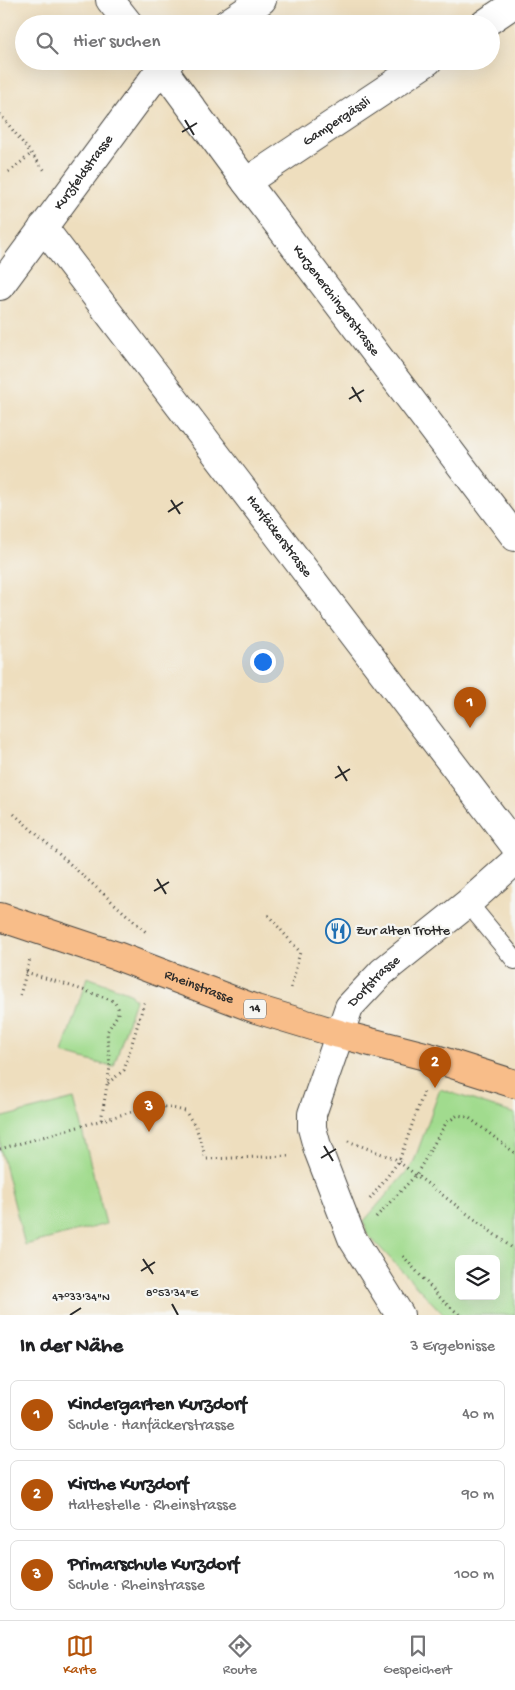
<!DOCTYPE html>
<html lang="de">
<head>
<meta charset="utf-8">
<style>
  :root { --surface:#fff; --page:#f2f2f2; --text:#202124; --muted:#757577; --line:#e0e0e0; --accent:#b45309 }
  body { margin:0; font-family:"Gochi Hand",sans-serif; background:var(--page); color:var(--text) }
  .controls { position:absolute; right:15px; bottom:15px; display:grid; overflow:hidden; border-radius:8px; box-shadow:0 5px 20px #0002 }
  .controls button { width:45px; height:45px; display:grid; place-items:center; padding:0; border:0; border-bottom:1px solid var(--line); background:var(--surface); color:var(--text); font:25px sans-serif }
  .you { position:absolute; left:262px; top:661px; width:18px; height:18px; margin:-12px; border:4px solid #fff; border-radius:50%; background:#1a73e8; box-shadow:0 0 0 8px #1a73e833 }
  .badge { display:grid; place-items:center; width:32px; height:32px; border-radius:50%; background:var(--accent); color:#fff; font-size:16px; font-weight:700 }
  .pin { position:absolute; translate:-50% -41px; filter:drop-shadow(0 1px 2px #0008) }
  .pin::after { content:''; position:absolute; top:26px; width:18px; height:15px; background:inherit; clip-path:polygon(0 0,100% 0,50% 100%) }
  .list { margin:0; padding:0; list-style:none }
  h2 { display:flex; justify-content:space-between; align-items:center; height:65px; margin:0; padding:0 20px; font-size:21px }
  h2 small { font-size:16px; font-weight:400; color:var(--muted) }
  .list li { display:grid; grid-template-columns:32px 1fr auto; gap:15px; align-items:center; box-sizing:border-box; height:70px; margin:0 10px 10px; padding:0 10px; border:1px solid var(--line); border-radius:8px }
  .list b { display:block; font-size:19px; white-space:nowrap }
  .list p { margin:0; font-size:16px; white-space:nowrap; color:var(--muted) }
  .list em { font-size:16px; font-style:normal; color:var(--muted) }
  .icon { flex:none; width:28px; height:28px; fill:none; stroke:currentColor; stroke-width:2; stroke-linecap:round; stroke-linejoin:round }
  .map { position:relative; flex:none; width:515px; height:1315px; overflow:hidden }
  .search { position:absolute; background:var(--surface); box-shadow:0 5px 20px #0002; left:15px; right:15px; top:15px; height:55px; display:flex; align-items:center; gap:12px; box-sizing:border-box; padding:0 18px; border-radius:28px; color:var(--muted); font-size:19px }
  .sheet { height:305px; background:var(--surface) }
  nav { display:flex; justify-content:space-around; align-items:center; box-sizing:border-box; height:70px; border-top:1px solid var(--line); background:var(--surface); font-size:14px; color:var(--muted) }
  nav a { display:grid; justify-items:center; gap:2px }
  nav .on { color:var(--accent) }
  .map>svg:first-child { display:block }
  .green { fill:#a1db8e; stroke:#66835c; fill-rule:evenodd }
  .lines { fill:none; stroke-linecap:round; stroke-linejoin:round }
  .service-casing { stroke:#484641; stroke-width:20 }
  .minor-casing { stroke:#484641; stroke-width:30 }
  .primary-casing { stroke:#484641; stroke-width:30 }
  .path { stroke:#484641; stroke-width:3; stroke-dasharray:1 4; stroke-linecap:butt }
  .service { stroke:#fff; stroke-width:18 }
  .minor { stroke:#fff; stroke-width:28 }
  .primary { stroke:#f8bd89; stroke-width:28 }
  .ticks { fill:none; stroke:#2b2b2b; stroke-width:2 }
  .labels { text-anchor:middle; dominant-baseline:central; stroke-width:4.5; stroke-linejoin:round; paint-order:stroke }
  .shield { fill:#f6f6f2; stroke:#686867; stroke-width:1 }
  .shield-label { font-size:12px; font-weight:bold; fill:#2b2b2b }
  .street-label { font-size:14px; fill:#2b2b2b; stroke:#f6f6f2 }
  .poi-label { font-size:14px; fill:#2b2b2b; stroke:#f6f6f2; text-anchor:start }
  .ticks-label { font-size:12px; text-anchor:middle; fill:#2b2b2b; stroke:#f6f6f2; stroke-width:4.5; stroke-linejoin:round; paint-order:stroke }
</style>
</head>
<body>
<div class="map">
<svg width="515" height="1315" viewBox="0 0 515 1315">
  <rect width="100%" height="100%" fill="#f6f6f2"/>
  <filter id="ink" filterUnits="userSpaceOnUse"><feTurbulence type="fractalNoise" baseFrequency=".02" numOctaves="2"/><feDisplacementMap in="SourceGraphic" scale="10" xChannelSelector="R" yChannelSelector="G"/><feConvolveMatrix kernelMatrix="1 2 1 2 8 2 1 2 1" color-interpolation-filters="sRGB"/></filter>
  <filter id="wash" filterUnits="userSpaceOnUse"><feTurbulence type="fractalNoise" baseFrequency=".0096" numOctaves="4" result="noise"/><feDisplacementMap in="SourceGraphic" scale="20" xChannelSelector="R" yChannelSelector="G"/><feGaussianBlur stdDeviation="1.12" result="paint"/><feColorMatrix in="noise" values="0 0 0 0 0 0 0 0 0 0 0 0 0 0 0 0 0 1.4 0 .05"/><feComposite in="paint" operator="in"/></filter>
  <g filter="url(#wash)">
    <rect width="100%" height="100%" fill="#eedebe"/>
    <!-- green -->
    <path class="green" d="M 87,977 L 130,993 L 135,1000 L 114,1066 L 112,1067 L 62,1053 Z
      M 440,1089 L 515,1114 L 515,1315 L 444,1315 L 367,1234 L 364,1221 L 413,1164 ZM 459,1259 L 496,1259 L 496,1296 L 459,1296 Z
      M 74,1099 L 106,1224 L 25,1245 L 0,1148 L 0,1118 Z"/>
  </g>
  <g filter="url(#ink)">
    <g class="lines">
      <defs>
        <path id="service" d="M 468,903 L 515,960"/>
        <g id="minor">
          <path d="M 110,0 L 129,24"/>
          <path d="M 226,24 L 262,0"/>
          <path d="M 484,24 L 515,3"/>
          <path id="s1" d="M 157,61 L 246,182 L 515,537"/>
          <path id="s2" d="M 246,182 L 428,61"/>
          <path id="s3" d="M 43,227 L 515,846"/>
          <path id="s4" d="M 0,286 L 162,67 L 170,61"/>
          <path id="s5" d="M 400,1315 L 352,1238 L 318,1150 L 312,1128 L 312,1114 L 349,1007 L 382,972 L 468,903 L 515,861"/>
        </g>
        <g id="primary">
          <path id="s6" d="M 0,917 L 117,956 L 256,1009 L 339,1034 L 433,1058 L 515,1084"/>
        </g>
      </defs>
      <!-- service casing -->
      <use href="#service" class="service-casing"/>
      <!-- minor casing -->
      <use href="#minor" class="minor-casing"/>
      <!-- primary casing -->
      <use href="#primary" class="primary-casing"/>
      <!-- path -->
      <path class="path" d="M 0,114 L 46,172
        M 9,172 L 31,154
        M 14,814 L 146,932
        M 268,915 L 300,952 L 291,988
        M 26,972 L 83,990 L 111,1000 L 115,1003 L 118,1008 L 118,1014 L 107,1032 L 110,1067 L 101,1121
        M 20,995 L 30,959
        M 108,1083 L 124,1070 L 145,1000
        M 348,1141 L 395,1159 L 515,1250
        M 0,1149 L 145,1108 L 167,1107 L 185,1111 L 196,1127 L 206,1159 L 288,1156
        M 370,1199 L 399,1161 L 425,1089
        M 376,1217 L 416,1175 L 446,1123 L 458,1115 L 468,1117 L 515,1153
        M 403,1256 L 444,1302 L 460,1315"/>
      <!-- service -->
      <use href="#service" class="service"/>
      <!-- minor -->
      <use href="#minor" class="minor"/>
      <!-- primary -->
      <use href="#primary" class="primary"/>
    </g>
  </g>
  <!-- ticks -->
  <path class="ticks" d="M 185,120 L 194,135M 182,132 L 197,123M 352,387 L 361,402M 349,399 L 364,390M 171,500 L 180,514M 168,512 L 183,502M 338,766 L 347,781M 335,778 L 350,769M 157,879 L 166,894M 154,891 L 169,882M 324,1146 L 333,1161M 321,1158 L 336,1149M 143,1259 L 153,1274M 141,1271 L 155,1262M 172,1304 L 178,1315M 70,1315 L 81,1308"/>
  <!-- icons -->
  <defs>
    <symbol id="restaurant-ring" viewBox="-11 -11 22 22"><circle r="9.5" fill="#f6f6f2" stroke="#1f6fb2" stroke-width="1.5"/><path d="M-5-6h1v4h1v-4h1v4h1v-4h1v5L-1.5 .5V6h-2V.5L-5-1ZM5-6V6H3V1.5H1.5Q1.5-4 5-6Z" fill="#1f6fb2"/></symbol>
  </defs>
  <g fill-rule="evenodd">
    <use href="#restaurant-ring" x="324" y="917" width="28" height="28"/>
  </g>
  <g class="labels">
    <!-- shield labels -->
    <rect class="shield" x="244" y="999.5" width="22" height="19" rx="4"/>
    <g class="shield-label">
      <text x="255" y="1009">14</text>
    </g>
    <!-- street labels -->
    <g class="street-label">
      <text stroke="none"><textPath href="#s2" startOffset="109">Gampergässli</textPath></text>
      <text stroke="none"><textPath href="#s4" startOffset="141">Kurzfeldstrasse</textPath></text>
      <text stroke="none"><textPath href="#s1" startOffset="299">Kurzenerchingerstrasse</textPath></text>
      <text stroke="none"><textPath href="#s3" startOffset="389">Hanfäckerstrasse</textPath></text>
      <text stroke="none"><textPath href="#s5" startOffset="371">Dorfstrasse</textPath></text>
      <text stroke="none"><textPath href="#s6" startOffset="211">Rheinstrasse</textPath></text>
    </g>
    <!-- poi labels -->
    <g class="poi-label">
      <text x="356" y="931">Zur alten Trotte</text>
    </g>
  </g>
  <g class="ticks-label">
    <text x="172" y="1296">8°53'34"E</text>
    <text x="81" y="1300">47°33'34"N</text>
  </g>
</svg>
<div class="controls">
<button><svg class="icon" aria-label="layers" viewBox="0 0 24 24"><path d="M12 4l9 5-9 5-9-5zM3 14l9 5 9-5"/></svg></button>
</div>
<div class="you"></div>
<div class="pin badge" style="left:470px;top:728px">1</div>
<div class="pin badge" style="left:435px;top:1088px">2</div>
<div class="pin badge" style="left:149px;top:1132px">3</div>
<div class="search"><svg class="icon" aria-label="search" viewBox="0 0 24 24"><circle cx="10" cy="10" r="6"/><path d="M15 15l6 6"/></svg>Hier suchen</div>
</div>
<section class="sheet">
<h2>In der Nähe<small>3 Ergebnisse</small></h2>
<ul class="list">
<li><span class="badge">1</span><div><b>Kindergarten Kurzdorf</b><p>Schule · Hanfäckerstrasse</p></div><em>40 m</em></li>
<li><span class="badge">2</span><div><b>Kirche Kurzdorf</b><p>Haltestelle · Rheinstrasse</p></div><em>90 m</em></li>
<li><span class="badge">3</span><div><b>Primarschule Kurzdorf</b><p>Schule · Rheinstrasse</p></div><em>100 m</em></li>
</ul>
</section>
<nav>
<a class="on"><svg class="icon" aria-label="map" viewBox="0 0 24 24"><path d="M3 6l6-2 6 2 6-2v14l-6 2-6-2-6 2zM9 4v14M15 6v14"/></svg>Karte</a>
<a><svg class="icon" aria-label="directions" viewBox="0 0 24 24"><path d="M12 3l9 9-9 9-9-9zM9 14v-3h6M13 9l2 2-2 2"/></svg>Route</a>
<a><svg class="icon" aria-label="saved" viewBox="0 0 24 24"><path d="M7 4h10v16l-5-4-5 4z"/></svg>Gespeichert</a>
</nav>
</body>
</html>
